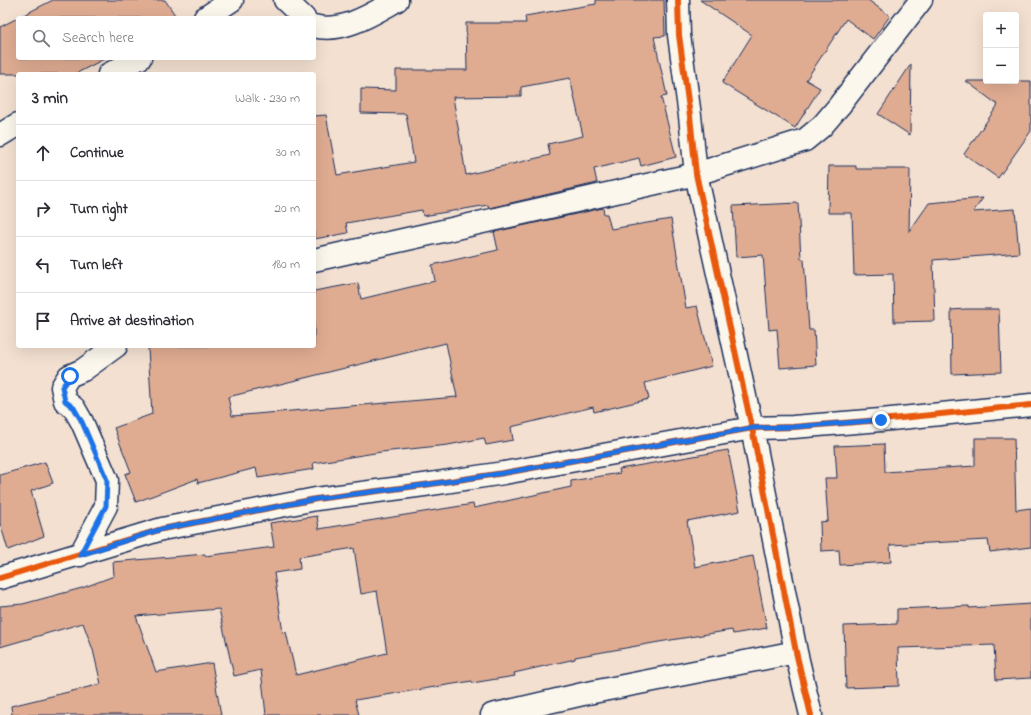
<!DOCTYPE html>
<html lang="en">
<head>
<meta charset="utf-8">
<style>
  :root { --surface:#fff; --page:#f7f7f7; --text:#2b2b33; --muted:#7c7c81; --line:#e1e1e2 }
  body { margin:0; font-family:"Indie Flower",sans-serif; background:var(--page); color:var(--text) }
  .controls { position:absolute; right:12px; top:12px; display:grid; overflow:hidden; border-radius:4px; box-shadow:0 4px 16px #0002 }
  .controls button { width:36px; height:36px; display:grid; place-items:center; padding:0; border:0; border-bottom:1px solid var(--line); background:var(--surface); color:var(--text); font:20px sans-serif }
  .stop { position:absolute; width:12px; height:12px; margin:-9px; border:3px solid #1a73e8; border-radius:50%; background:#fff }
  .stop.end { background:#1a73e8; border-color:#fff; box-shadow:0 1px 4px #0008 }
  .list { margin:0; padding:0; list-style:none }
  h2 { display:flex; justify-content:space-between; align-items:center; height:52px; margin:0; padding:0 16px; font-size:17px }
  h2 small { font-size:13px; font-weight:400; color:var(--muted) }
  .list li { display:grid; grid-template-columns:26px 1fr auto; gap:12px; align-items:center; box-sizing:border-box; height:56px; padding:0 16px; border-top:1px solid var(--line) }
  .list b { display:block; font-size:15px; white-space:nowrap }
  .list em { font-size:13px; font-style:normal; color:var(--muted) }
  .icon { flex:none; width:22px; height:22px; fill:none; stroke:currentColor; stroke-width:2; stroke-linecap:round; stroke-linejoin:round }
  .map { position:relative; flex:none; width:1031px; height:715px; overflow:hidden }
  .search { position:absolute; background:var(--surface); box-shadow:0 4px 16px #0002; left:16px; top:16px; width:300px; height:44px; display:flex; align-items:center; gap:10px; box-sizing:border-box; padding:0 14px; border-radius:4px; color:var(--muted); font-size:15px }
  .panel { position:absolute; background:var(--surface); box-shadow:0 4px 16px #0002; left:16px; top:72px; width:300px; height:276px; border-radius:4px }
  .map>svg:first-child { display:block }
  .building { fill:#dfac92; stroke:#1b2f5e; fill-rule:evenodd }
  .lines { fill:none; stroke-linecap:round; stroke-linejoin:round }
  .street-casing { stroke:#1b2f5e; stroke-width:25 }
  .street { stroke:#fbf7ec; stroke-width:22 }
  .cycleway-casing { stroke:#fbf7ec; stroke-width:8 }
  .cycleway { stroke:#e8590c; stroke-width:6 }
  .route { stroke:#1a73e8; stroke-width:5 }
</style>
</head>
<body>
<div class="map">
<svg width="1031" height="715" viewBox="0 0 1031 715">
  <rect width="100%" height="100%" fill="#f3e0d1"/>
  <filter id="ink" filterUnits="userSpaceOnUse"><feTurbulence type="fractalNoise" baseFrequency=".025" numOctaves="2"/><feDisplacementMap in="SourceGraphic" scale="8" xChannelSelector="R" yChannelSelector="G"/><feConvolveMatrix kernelMatrix="1 2 1 2 8 2 1 2 1" color-interpolation-filters="sRGB"/></filter>
  <g filter="url(#ink)">
    <!-- building -->
    <path class="building" d="M 53,0 L 165,0 L 177,18 L 18,18 L 18,58 L 106,58 L 75,74 L 0,74 L 0,27 Z
      M 596,0 L 664,0 L 665,36 L 654,37 L 667,96 L 661,97 L 676,157 L 641,166 L 639,158 L 594,169 L 597,183 L 489,208 L 488,205 L 423,216 L 422,210 L 346,223 L 348,233 L 314,239 L 314,116 L 326,115 L 337,175 L 414,162 L 406,114 L 361,113 L 361,89 L 396,90 L 396,70 L 467,70 L 466,23 L 526,23 L 525,16 L 596,4 ZM 570,78 L 583,136 L 548,144 L 550,155 L 466,175 L 453,97 L 521,96 L 521,87 Z
      M 700,0 L 868,0 L 890,16 L 873,39 L 846,19 L 806,80 L 820,88 L 795,128 L 722,83 L 752,35 Z
      M 911,64 L 910,135 L 878,114 Z
      M 966,81 L 1031,81 L 1031,131 L 998,178 L 964,154 L 998,105 Z
      M 829,166 L 856,166 L 856,169 L 910,169 L 909,232 L 929,203 L 983,198 L 973,212 L 1015,209 L 1019,253 L 933,260 L 935,321 L 894,322 L 893,274 L 854,275 L 852,213 L 828,213 Z
      M 798,203 L 801,259 L 804,259 L 809,330 L 814,330 L 816,365 L 780,368 L 777,329 L 769,330 L 763,255 L 736,257 L 733,206 Z
      M 603,208 L 604,214 L 607,214 L 611,229 L 671,219 L 686,308 L 697,306 L 712,366 L 645,383 L 649,399 L 594,412 L 593,407 L 511,427 L 513,440 L 486,445 L 484,438 L 448,445 L 381,452 L 313,463 L 314,469 L 258,478 L 256,468 L 198,483 L 197,479 L 136,502 L 125,474 L 131,472 L 114,428 L 152,414 L 148,348 L 172,346 L 314,346 L 314,291 L 358,283 L 361,299 L 435,281 L 432,265 L 498,250 L 494,232 ZM 446,343 L 457,397 L 232,416 L 228,397 Z
      M 966,309 L 999,309 L 1001,372 L 952,374 L 951,310 Z
      M 975,438 L 1014,438 L 1016,510 L 1031,508 L 1031,547 L 990,552 L 988,540 L 890,545 L 891,562 L 840,565 L 839,550 L 821,551 L 820,522 L 828,521 L 825,478 L 837,478 L 835,446 L 884,444 L 885,472 L 975,466 Z
      M 728,450 L 740,511 L 687,521 L 695,567 L 753,556 L 767,628 L 733,634 L 732,630 L 659,642 L 575,657 L 575,659 L 514,673 L 515,676 L 472,683 L 472,681 L 355,700 L 359,715 L 266,715 L 261,670 L 234,676 L 219,609 L 136,616 L 156,672 L 212,663 L 221,715 L 12,715 L 11,706 L 101,684 L 93,650 L 83,623 L 0,647 L 0,606 L 23,604 L 82,588 L 114,576 L 113,562 L 205,554 L 205,556 L 274,547 L 270,523 L 317,516 L 319,529 L 473,504 L 474,508 L 571,487 L 571,481 L 620,473 L 619,469 ZM 354,548 L 361,594 L 377,591 L 387,653 L 296,675 L 286,632 L 283,633 L 274,573 L 300,569 L 299,557 Z
      M 45,462 L 53,483 L 31,491 L 44,536 L 8,550 L 0,523 L 0,475 Z
      M 1031,604 L 1031,678 L 996,680 L 994,645 L 898,648 L 899,686 L 846,688 L 844,626 L 897,624 L 897,609 L 969,606 L 969,608 Z"/>
    <g class="lines">
      <defs>
        <path id="street" d="M 285,0 L 304,18
          M 678,0 L 679,35 L 690,116 L 696,174 L 752,428 L 796,652 L 811,715
          M 205,18 L 232,0
          M 314,26 C 342,34 374,13 397,0
          M 109,74 L 140,58
          M 0,135 L 18,124
          M 314,260 L 696,174 L 805,140 L 822,126 L 839,106 L 921,0
          M 80,555 L 106,506 L 107,480 L 82,422 L 74,408 L 65,401 L 62,387 L 69,376 L 83,370 L 116,346
          M 0,578 L 162,529 L 316,499 L 424,485 L 504,473 L 752,428 L 793,427 L 881,420 L 1031,405
          M 492,715 L 583,694 L 796,652"/>
      </defs>
      <!-- street casing -->
      <use href="#street" class="street-casing"/>
      <!-- street -->
      <use href="#street" class="street"/>
      <defs>
        <path id="cycleway" d="M 678,0 L 679,35 L 690,116 L 696,174 L 752,428 L 796,652 L 811,715
          M 0,578 L 162,529 L 316,499 L 424,485 L 504,473 L 752,428 L 793,427 L 881,420 L 1031,405"/>
      </defs>
      <!-- cycleway casing -->
      <use href="#cycleway" class="cycleway-casing"/>
      <!-- cycleway -->
      <use href="#cycleway" class="cycleway"/>
    </g>
  </g>
  <g class="lines" filter="url(#ink)">
    <!-- route -->
    <path class="route" d="M 70,376 L 62,387 L 65,401 L 74,408 L 82,422 L 107,480 L 106,506 L 80,555 L 162,529 L 316,499 L 424,485 L 504,473 L 752,428 L 793,427 L 881,420"/>
  </g>
</svg>
<div class="controls">
<button>+</button>
<button>−</button>
</div>
<div class="stop" style="left:70px;top:376px"></div>
<div class="stop end" style="left:881px;top:420px"></div>
<div class="search"><svg class="icon" aria-label="search" viewBox="0 0 24 24"><circle cx="10" cy="10" r="6"/><path d="M15 15l6 6"/></svg>Search here</div>
<section class="panel">
<h2>3 min<small>Walk · 230 m</small></h2>
<ul class="list">
<li><svg class="icon" aria-label="ahead" viewBox="0 0 24 24"><path d="M12 20V5M6 11l6-6 6 6"/></svg><div><b>Continue</b></div><em>30 m</em></li>
<li><svg class="icon" aria-label="right" viewBox="0 0 24 24"><path d="M7 20v-9h11M14 6l5 5-5 5"/></svg><div><b>Turn right</b></div><em>20 m</em></li>
<li><svg class="icon" aria-label="left" viewBox="0 0 24 24"><path d="M17 20v-9H6M10 6l-5 5 5 5"/></svg><div><b>Turn left</b></div><em>180 m</em></li>
<li><svg class="icon" aria-label="arrive" viewBox="0 0 24 24"><path d="M6 21V4h12l-3 4 3 4H6"/></svg><div><b>Arrive at destination</b></div></li>
</ul>
</section>
</div>
</body>
</html>
